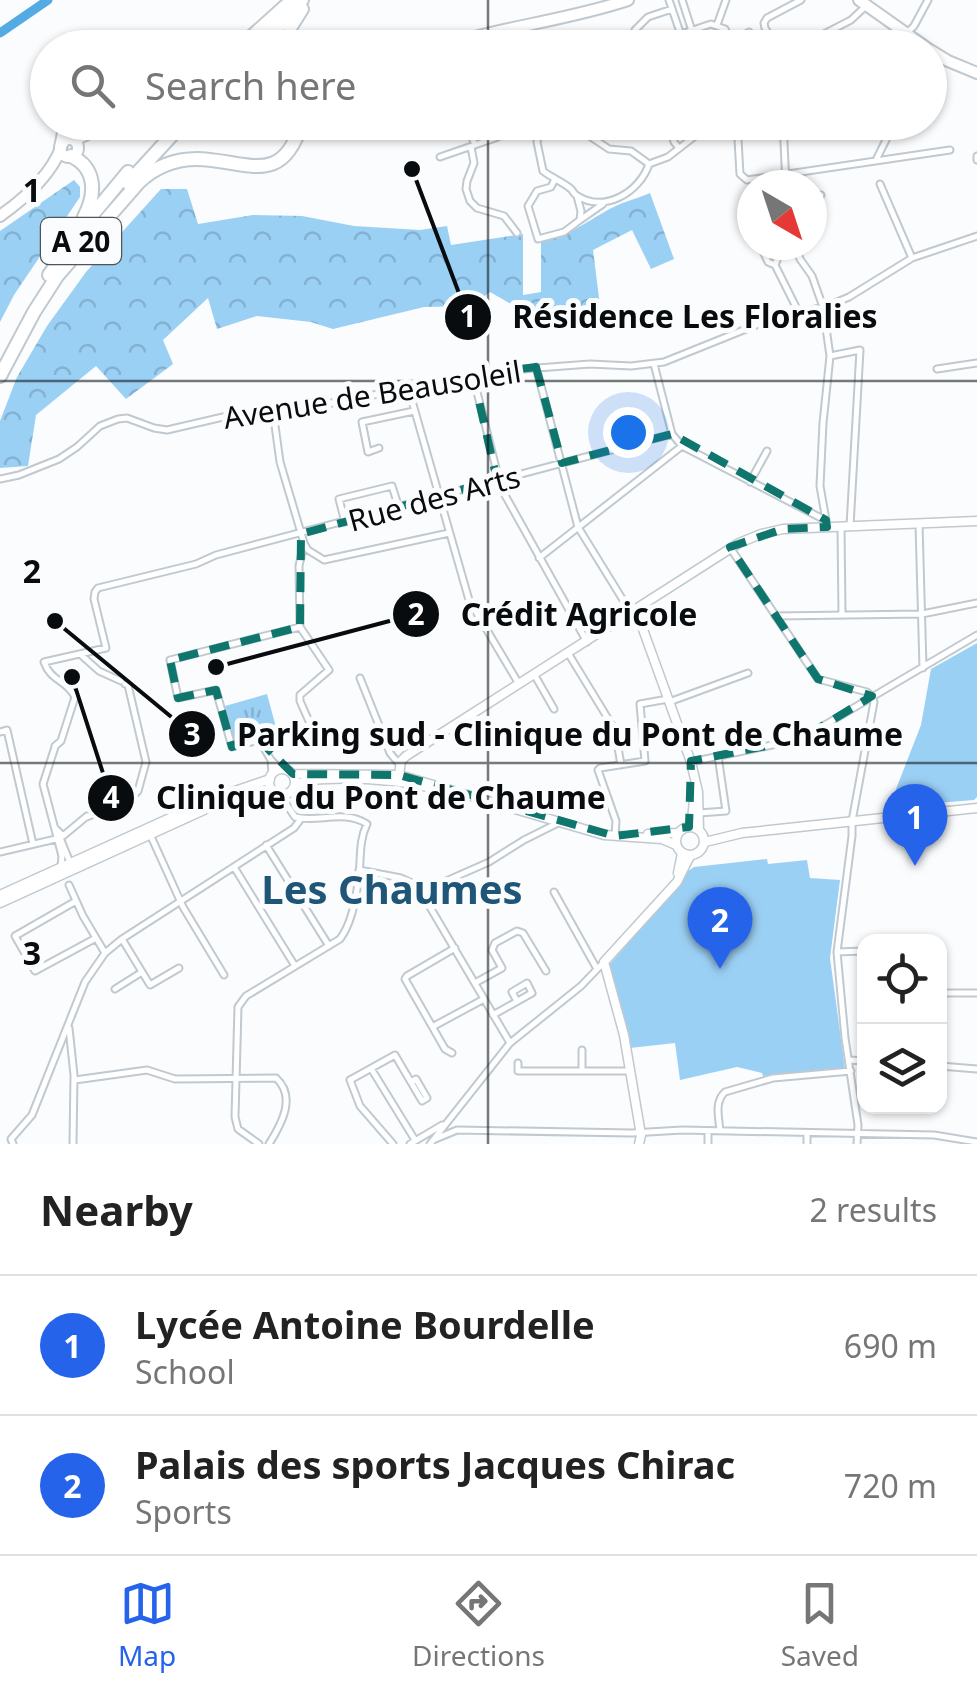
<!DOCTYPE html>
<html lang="en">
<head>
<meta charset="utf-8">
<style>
  :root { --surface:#fff; --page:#f2f2f2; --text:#222; --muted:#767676; --line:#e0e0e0; --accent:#2563eb }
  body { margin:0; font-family:"Noto Sans",sans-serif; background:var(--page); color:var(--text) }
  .controls { position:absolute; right:30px; bottom:30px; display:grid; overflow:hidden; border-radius:20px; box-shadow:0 2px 8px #0004 }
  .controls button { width:90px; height:90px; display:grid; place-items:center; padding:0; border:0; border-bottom:2px solid var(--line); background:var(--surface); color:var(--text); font:50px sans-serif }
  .compass { position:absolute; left:737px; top:170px; width:90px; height:90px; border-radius:50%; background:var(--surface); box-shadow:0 2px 8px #0004; rotate:141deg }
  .you { position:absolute; left:628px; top:432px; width:35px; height:35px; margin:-25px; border:8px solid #fff; border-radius:50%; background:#1a73e8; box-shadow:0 0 0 15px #1a73e833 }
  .badge { display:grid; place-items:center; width:65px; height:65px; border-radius:50%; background:var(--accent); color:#fff; font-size:32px; font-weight:700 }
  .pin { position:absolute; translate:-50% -82px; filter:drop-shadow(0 2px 5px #0008) }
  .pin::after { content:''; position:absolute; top:52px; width:35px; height:30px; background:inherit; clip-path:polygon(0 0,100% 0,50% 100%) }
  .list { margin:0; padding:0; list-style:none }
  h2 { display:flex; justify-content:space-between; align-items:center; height:130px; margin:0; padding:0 40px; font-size:42px }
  h2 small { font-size:32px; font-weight:400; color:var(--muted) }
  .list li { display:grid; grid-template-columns:65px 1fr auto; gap:30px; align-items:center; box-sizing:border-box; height:140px; padding:0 40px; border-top:2px solid var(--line) }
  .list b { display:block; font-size:38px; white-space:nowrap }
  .list p { margin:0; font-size:32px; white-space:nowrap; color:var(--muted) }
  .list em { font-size:32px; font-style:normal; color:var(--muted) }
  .icon { flex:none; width:55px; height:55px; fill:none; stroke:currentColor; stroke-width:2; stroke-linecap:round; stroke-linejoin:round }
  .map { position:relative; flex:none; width:977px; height:1144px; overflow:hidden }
  .search { position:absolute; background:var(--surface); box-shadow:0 2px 8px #0004; left:30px; right:30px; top:30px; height:110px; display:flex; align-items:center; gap:25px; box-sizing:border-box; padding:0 35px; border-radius:55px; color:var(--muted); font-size:38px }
  .sheet { height:410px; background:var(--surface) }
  nav { display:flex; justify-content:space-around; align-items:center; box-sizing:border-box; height:140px; border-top:2px solid var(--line); background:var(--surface); font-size:28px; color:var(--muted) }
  nav a { display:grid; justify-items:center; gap:5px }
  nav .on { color:var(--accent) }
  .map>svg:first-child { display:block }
  .grass { fill:url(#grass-tufts) }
  .forest { fill:url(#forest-crowns) }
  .garden { fill:#9bd0f5 }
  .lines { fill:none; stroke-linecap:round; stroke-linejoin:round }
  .river { stroke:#54abe3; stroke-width:9 }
  .minor-casing { stroke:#c0c9d0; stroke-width:9 }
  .tertiary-casing { stroke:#c0c9d0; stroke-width:11 }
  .secondary-casing { stroke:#c0c9d0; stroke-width:11 }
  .primary-casing { stroke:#c0c9d0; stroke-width:14 }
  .motorway-casing { stroke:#c0c9d0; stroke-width:16 }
  .minor { stroke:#fff; stroke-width:5 }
  .tertiary { stroke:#fff; stroke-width:8 }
  .secondary { stroke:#fff; stroke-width:8 }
  .primary { stroke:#fff; stroke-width:10 }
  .motorway { stroke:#fff; stroke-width:12 }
  .marked { fill:none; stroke:#0f766e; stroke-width:8; stroke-dasharray:20 12; stroke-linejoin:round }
  .grid { fill:none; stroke:#090c0e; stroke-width:2.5; stroke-opacity:0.55 }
  .labels { text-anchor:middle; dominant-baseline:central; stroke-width:10; stroke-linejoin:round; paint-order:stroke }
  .shield { fill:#fafcfd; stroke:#515456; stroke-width:2.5 }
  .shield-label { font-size:28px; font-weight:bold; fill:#090c0e }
  .street-label { font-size:30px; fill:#090c0e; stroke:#fafcfd }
  .district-label { font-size:40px; font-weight:bold; fill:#1f5678; stroke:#fafcfd }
  .grid-label { font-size:32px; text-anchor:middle; font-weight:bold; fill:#090c0e; stroke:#fafcfd; stroke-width:10; stroke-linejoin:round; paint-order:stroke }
  .leader { fill:none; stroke:#090c0e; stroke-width:4 }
  .callout-dot { fill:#090c0e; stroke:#fafcfd; stroke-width:4 }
  .mark-label { font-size:30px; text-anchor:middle; font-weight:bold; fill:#fff }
  .callout-label { font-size:32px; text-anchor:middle; font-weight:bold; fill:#090c0e; stroke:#fafcfd; stroke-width:10; stroke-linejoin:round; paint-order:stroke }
</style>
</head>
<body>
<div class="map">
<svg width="977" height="1144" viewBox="0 0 977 1144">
  <defs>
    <pattern id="grass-tufts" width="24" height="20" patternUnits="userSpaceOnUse" patternTransform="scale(2.5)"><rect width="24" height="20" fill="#9bd0f5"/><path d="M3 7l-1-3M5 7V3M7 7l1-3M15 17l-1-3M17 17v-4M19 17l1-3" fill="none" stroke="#84b1d1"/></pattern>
    <pattern id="forest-crowns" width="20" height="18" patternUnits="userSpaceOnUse" patternTransform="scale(2.5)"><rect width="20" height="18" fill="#9bd0f5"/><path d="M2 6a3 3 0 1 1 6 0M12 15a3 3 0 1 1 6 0" fill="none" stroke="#84b1d1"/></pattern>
  </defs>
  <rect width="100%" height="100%" fill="#fafcfd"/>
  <!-- grass -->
  <path class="grass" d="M 267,694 L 277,731 L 236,741 L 232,739 L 225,706 Z"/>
  <!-- forest -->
  <path class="forest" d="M 74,180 L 80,187 L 80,197 L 14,295 L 0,322 L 0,231 Z
    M 161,189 L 187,189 L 198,224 L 253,215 L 302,216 L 354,226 L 420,230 L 447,226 L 451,245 L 523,234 L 523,295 L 541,292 L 541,242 C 566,236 584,224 606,211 C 619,203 636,199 650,193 L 674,259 L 651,269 L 632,230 L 593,250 L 600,306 L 525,312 L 490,292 L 472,306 L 424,307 L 333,329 L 311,322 L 257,316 L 217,329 L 208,298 L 163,340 L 173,364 L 126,399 L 96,366 L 36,415 L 28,466 L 0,468 L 0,421 L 17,377 L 47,326 L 86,272 Z"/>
  <!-- garden -->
  <path class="garden" d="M 977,643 L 977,797 L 974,800 L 889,807 L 921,725 L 931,669 Z
    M 767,859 L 768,864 L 807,860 L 810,878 L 840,880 L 830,958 L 845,1069 L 763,1076 L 762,1073 L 737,1067 L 680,1080 L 675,1043 L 630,1048 L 609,965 L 674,891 L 687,872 L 694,867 Z"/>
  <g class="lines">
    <!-- river -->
    <path class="river" d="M 0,33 L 48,0"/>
    <defs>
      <path id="minor" d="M 669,0 L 681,35
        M 682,0 L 692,31
        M 717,25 L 726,0
        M 635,30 L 648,17 L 672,9
        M 907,33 L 914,26 L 928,0
        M 497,34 L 500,48
        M 733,42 L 749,32
        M 575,48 L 603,48
        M 654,48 L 663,40 L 711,24 L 725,29 L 735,48
        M 777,48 L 765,28 L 764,23 L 767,18 L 801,0
        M 797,48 L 851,20 L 867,5
        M 466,122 L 475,145
        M 541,122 L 537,142 L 543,171 C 552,178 563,182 571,189 C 573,191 574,194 576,195 C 604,214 640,192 649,164
        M 556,122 L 573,125 L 584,122
        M 669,122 L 674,142 L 679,148
        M 737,122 L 740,174 L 747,180 L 950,150
        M 783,122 L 786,185
        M 573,125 L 609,149 L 631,151 L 649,164
        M 471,147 L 474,163 L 467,181 L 466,189 L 470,201 L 477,208 L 504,216 L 517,233
        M 977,156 L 977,160
        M 440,157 L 498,137 L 508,122
        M 876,160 L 895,122
        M 649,164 L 668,157 L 713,122
        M 555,179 L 551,187 L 537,191 L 528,206 L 538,239 L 564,232 L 580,220 L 581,211 L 577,196
        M 880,184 L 912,258
        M 812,197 L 821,195
        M 580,220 L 603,204
        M 760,245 L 768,262 L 775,265
        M 771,245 L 777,260 L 775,265 L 799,313
        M 795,245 L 800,259 L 812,276 L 823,307 L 830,356 L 823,423 L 820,486 L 826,520
        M 830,356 L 860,350 L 850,526
        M 654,364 L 672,434 L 682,446 L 825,520
        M 536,367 L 578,527 L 631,613
        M 937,369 L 977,363
        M 473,376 L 501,488 L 587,642
        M 408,387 L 469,600 L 519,684
        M 273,411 L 280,462 L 304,543 L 299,566 L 300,627
        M 379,448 L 368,452 L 362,422 L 414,411
        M 0,479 L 19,475 L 59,459 L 77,447 L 100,426 L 118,419 L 127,418 L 154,428 L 167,430 L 223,417 L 290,411 L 498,371 L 590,364 L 631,366 L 664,362 L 761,323 L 830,305 L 849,297 L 912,258 L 977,236
        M 750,482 L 767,451
        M 345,522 L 339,499 L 392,486 L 399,508
        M 919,524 L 923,668
        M 841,527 L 842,615
        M 305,545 L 308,550 L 324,560 L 449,533
        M 731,549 L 818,679 L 867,692 L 872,696
        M 539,558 L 682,446
        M 775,616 L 922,614 L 977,603
        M 300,627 L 329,670 L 300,695 L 300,701 L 315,735
        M 568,653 L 615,730 L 621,765
        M 80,654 L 99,671 L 121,681
        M 534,674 L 554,709
        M 360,678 L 390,753 L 400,765
        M 669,702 L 748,673
        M 0,732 L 7,730 L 33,844
        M 55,746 L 61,741 L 75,697 C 66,679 51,682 44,662 L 106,648 L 94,599 L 95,592 L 98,588 L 196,564 L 216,555 L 672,434
        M 55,747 L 43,784 L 62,856 L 61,866
        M 271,760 L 272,774
        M 691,762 L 801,739 L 977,635
        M 280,769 L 271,760 L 259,740 L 232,747 L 216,690 L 178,698 L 170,660 L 300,627
        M 280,795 L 295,817
        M 699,813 L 726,811 L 718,756
        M 87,817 L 132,797 L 138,791 L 146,762 L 128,685 L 125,684
        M 55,828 L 63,836 L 60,838 L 69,860 L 73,862
        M 149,832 L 183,907 L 224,975
        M 63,836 L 87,816
        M 615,836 L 616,821 L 598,770 L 600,768 L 645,761 L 640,704 L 668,699
        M 266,845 L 329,946
        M 0,852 L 60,838
        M 234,867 L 295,966
        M 359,870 L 401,878 L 417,885 L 510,1043
        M 69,885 L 83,916 L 105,953
        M 554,892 L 597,969
        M 427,898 L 446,881 L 489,862 L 524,840 L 558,823
        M 76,901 L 15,936 L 35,971 L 96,938
        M 122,939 L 150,985 L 179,968
        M 837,952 L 864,951
        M 475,983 L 502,968 L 492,950 L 495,943 L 517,931 L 523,933 L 546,971
        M 115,989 L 142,972
        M 940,993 L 977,993
        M 493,1015 L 532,993 L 527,983 L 512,992 L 517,1001
        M 434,1026 L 484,999
        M 69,1028 L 74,1075 L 73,1144
        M 582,1050 L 582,1071
        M 452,1053 L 445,1049 L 405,979 L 407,976 L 455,948
        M 849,1060 L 864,1061
        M 518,1063 L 518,1071 L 629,1071
        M 940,1066 L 977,1069
        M 372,1070 L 415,1140
        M 75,1080 L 147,1070 L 175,1079 L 276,1078 C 297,1097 281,1125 269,1144
        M 720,1131 C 719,1118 714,1102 725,1092 L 773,1078 L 851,1071
        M 433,1140 L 457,1130 L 632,1133 L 682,1130 L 934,1135 L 977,1142
        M 13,1144 L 11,1139 L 32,1115 L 85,982 L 105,953 L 122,939 L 294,828 L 300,820
        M 259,1144 L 238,1129 L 235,1117 L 238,1007 L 246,996 L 340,939 C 352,923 357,894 359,874 C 361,857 359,840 367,824 C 344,809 318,823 295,817
        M 393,1144 L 360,1106 L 350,1080 L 395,1055 L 422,1101 L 427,1098 L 416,1079 L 411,1082
        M 410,1144 L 442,1125
        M 430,1144 L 510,1043 L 581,986 L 604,962
        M 708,1144 L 708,1131
        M 807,1144 L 807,1133
        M 857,1144 L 858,1125 L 845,1038 L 837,952 L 852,836 L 852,821 L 874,702 L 872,696"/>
      <path id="tertiary" d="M 636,610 L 691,762 L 698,792 L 699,830
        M 394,779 L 399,775 L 401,761 L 406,756 L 739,543 L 761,534 L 783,529 L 977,521
        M 689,827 L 692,820 L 694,800
        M 678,873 L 682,853
        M 639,1144 L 641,1135 L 624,1035 L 604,962 L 677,882 L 690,856"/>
      <path id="secondary" d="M269 782a13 13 0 1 1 26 0a13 13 0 1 1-26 0Z
        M 293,774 L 399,775 L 604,835 L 662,839 L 676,845
        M 295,785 C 321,773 398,780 427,787
        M676 841a14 14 0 1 1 28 0a14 14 0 1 1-28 0Z
        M 648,834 L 678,833
        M 705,842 L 742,833 L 977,808
        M 0,895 L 212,799 L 270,779
        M 0,903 L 217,804 L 259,790 L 271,790"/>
      <path id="primary" d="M 859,0 L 927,48
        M 436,48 C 499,27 565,21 628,0
        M 930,50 L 948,61 L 977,73
        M 70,139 L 79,138 L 114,122
        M60 148a9 9 0 1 1 18 0a9 9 0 1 1-18 0Z
        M 0,216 C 24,199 50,176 61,148"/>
      <path id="motorway" d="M 239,48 L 291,1
        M 258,48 L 302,0
        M 286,48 L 290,28 L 302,9
        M 62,143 L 66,122
        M 71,156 C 97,168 96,195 84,217
        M 128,183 L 184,122
        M 49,275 L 89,219 L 128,172
        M 57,276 L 139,182 C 155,167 174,159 197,159 C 246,160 282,189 302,122
        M 0,376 L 34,312 L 61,270"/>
    </defs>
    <!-- minor casing -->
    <use href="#minor" class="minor-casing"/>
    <!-- tertiary casing -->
    <use href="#tertiary" class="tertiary-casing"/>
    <!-- secondary casing -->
    <use href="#secondary" class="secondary-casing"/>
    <!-- primary casing -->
    <use href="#primary" class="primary-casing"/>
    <!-- motorway casing -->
    <use href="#motorway" class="motorway-casing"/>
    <!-- minor -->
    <use href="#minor" class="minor"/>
    <!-- tertiary -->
    <use href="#tertiary" class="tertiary"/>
    <!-- secondary -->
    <use href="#secondary" class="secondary"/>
    <!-- primary -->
    <use href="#primary" class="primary"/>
    <!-- motorway -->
    <use href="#motorway" class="motorway"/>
  </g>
  <!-- marked area -->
  <path class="marked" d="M 536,367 L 562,463 L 672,434 L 826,520 L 827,527 L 783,529 L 730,547 L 818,679 L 872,696 L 801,739 L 691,761 L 689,827 L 615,836 L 399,775 L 293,774 L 259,740 L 232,747 L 216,690 L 178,698 L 170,660 L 300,627 L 301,534 L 497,480 L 473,375 Z"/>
  <!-- grid -->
  <path class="grid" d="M 488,0 L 488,48M 488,122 L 488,1144M 0,381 L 977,381M 0,763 L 977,763"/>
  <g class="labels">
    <!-- shield labels -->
    <rect class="shield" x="41" y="218" width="80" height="46" rx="8"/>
    <g class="shield-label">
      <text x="81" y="241">A 20</text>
    </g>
    <!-- street labels -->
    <g class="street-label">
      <text transform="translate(372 394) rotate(-9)">Avenue de Beausoleil</text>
      <text transform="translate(434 498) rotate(-15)">Rue des Arts</text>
    </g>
    <!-- district labels -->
    <g class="district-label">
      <text x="392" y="888">Les Chaumes</text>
    </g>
  </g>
  <g class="grid-label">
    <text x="32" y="202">1</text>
    <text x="32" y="583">2</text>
    <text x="32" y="965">3</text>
  </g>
  <!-- callouts -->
  <path class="leader" d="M412 169L468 317M216 667L416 614M55 621L192 734M72 677L111 798"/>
  <g class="callout-dot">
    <circle cx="412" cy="169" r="10"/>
    <circle cx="216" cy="667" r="10"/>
    <circle cx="55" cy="621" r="10"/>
    <circle cx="72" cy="677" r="10"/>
    <circle cx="468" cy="317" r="25"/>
    <circle cx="416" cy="614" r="25"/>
    <circle cx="192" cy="734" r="25"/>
    <circle cx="111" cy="798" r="25"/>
  </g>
  <g class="mark-label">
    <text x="468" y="327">1</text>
    <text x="416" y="625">2</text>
    <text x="192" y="745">3</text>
    <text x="111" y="808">4</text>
  </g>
  <g class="callout-label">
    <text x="695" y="328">Résidence Les Floralies</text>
    <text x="579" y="626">Crédit Agricole</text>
    <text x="570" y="746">Parking sud - Clinique du Pont de Chaume</text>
    <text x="381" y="809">Clinique du Pont de Chaume</text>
  </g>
</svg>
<div class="controls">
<button><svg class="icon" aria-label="locate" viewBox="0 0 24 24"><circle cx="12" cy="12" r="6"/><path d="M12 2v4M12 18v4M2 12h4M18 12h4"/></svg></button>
<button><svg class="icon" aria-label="layers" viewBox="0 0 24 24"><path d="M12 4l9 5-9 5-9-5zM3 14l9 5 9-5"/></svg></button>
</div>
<svg class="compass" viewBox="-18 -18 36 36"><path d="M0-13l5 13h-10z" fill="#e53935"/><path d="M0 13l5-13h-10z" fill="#767676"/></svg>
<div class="you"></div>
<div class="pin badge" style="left:915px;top:866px">1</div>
<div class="pin badge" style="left:720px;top:969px">2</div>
<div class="search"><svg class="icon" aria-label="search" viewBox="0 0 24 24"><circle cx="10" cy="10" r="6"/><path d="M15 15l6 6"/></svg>Search here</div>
</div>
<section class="sheet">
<h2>Nearby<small>2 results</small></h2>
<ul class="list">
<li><span class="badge">1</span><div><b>Lycée Antoine Bourdelle</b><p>School</p></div><em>690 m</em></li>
<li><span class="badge">2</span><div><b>Palais des sports Jacques Chirac</b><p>Sports</p></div><em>720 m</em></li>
</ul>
</section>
<nav>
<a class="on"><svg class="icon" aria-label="map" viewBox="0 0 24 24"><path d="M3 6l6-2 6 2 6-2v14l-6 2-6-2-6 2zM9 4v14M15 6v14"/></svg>Map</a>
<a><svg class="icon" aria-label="directions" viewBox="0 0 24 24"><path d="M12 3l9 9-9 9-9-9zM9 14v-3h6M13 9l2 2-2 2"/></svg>Directions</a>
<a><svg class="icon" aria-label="saved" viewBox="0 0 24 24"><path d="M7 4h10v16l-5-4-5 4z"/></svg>Saved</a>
</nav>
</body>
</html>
